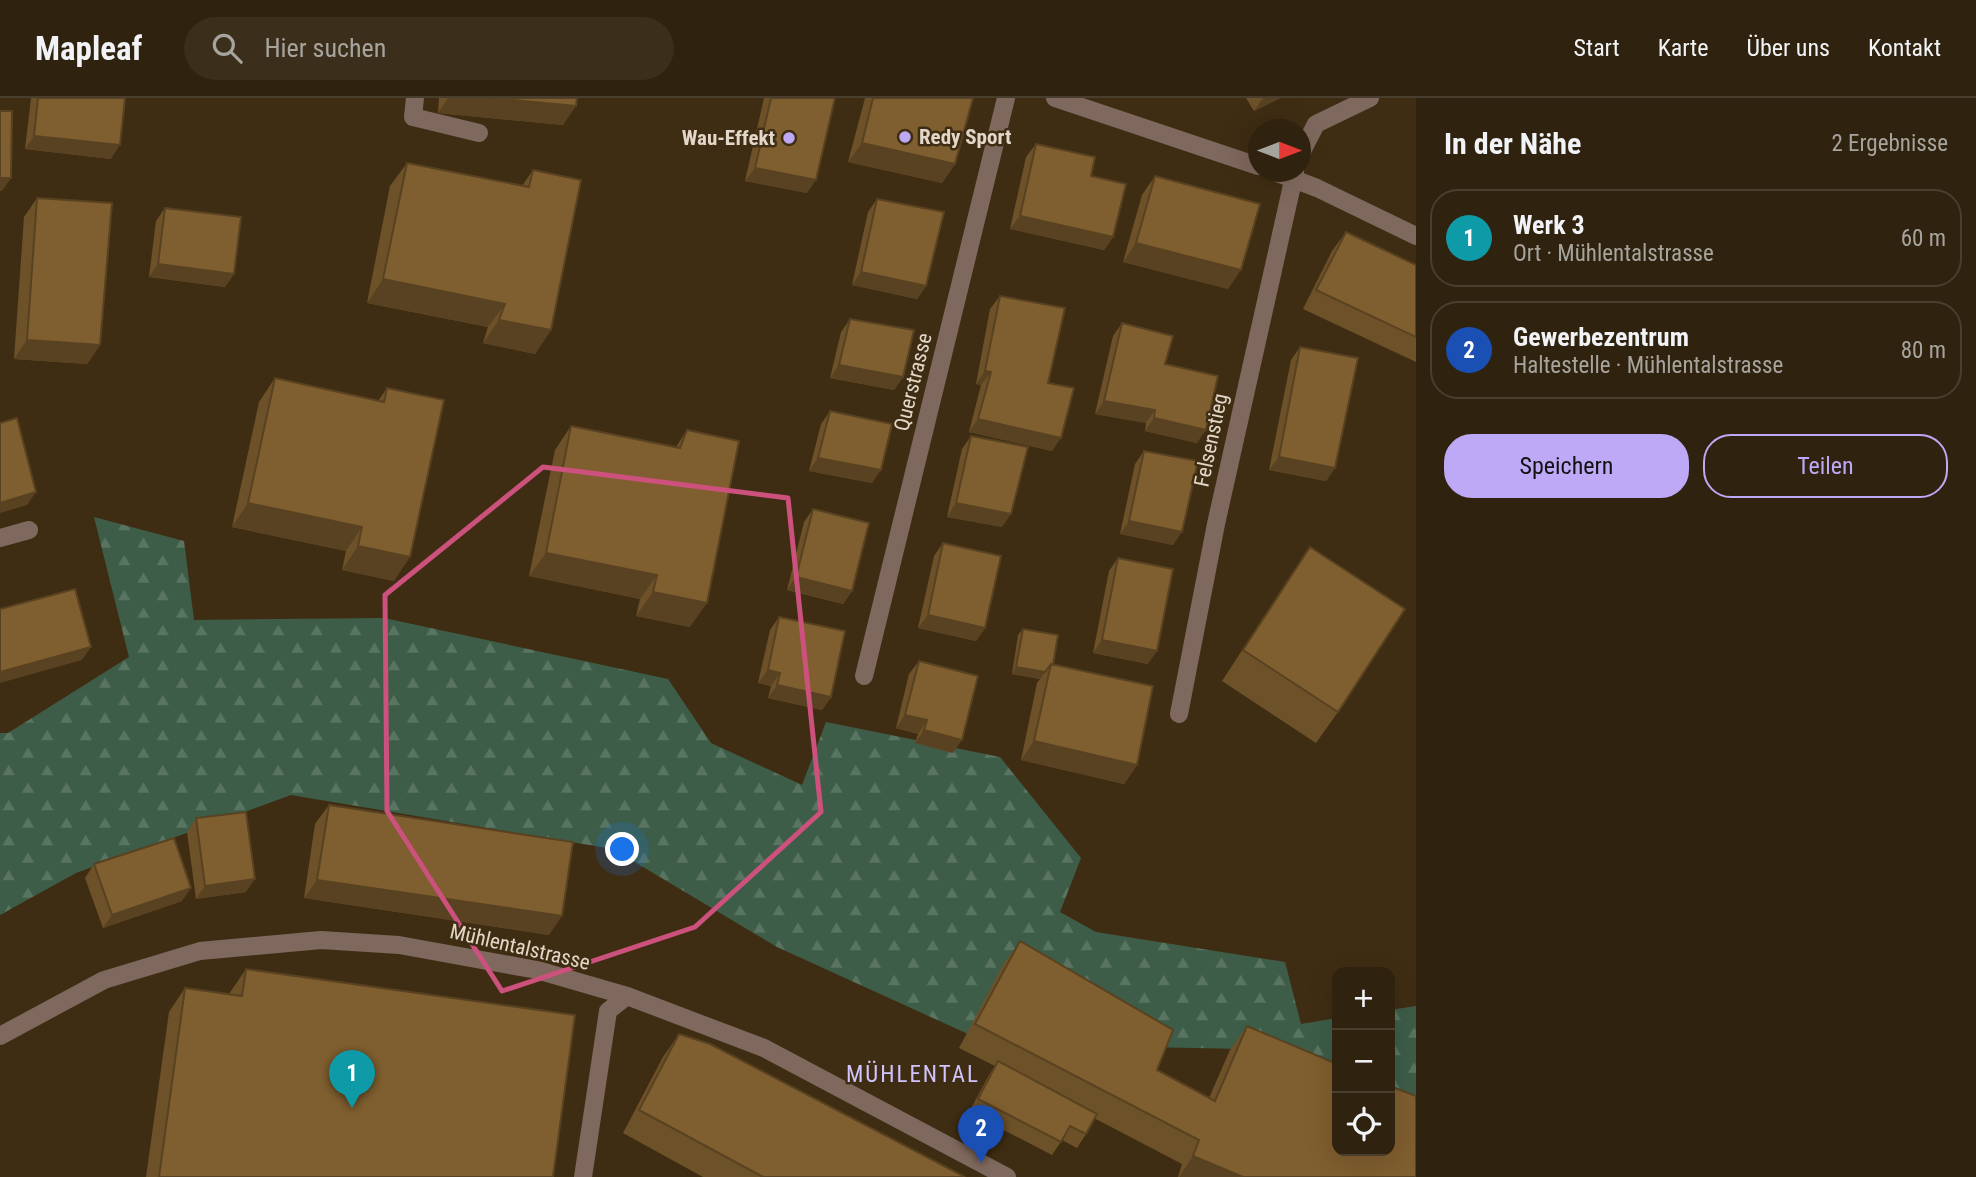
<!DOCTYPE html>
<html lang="de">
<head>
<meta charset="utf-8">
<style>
  :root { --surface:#2f220e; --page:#3b2f1c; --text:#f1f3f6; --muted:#a7a49e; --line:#4a3f2e; --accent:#bda9f5 }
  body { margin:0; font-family:"Roboto Condensed",sans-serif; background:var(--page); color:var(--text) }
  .controls { position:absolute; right:21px; bottom:21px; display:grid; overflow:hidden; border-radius:14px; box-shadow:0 7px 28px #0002 }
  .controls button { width:63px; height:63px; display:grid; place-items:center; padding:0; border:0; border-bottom:2px solid var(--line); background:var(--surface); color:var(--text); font:35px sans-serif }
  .compass { position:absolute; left:1248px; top:21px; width:63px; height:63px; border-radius:50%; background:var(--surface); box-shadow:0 7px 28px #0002; rotate:90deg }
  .you { position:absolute; left:623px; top:752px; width:24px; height:24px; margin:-18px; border:5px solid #fff; border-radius:50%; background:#1a73e8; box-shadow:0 0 0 10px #1a73e833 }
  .badge { display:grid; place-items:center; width:46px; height:46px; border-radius:50%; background:var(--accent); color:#fff; font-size:23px; font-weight:700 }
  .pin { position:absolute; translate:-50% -58px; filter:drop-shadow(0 2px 4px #0008) }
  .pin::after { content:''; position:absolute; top:37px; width:24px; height:21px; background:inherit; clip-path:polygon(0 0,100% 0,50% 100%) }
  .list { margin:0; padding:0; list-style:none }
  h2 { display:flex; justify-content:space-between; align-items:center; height:91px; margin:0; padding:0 28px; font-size:30px }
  h2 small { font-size:23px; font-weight:400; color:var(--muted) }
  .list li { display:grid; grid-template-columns:46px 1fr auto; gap:21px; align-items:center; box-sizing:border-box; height:98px; margin:0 14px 14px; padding:0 14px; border:2px solid var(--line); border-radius:28px }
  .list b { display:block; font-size:26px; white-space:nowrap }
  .list p { margin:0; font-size:23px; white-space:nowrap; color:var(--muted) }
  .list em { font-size:23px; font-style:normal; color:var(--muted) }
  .actions { display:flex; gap:14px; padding:21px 28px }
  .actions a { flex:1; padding:16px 0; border:2px solid var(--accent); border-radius:28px; text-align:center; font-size:24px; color:var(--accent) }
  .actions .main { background:var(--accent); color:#111 }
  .icon { flex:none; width:38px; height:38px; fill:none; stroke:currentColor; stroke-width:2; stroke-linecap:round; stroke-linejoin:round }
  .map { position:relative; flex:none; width:1416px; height:1079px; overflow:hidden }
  header { display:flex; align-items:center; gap:42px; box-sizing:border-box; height:98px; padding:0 35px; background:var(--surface); border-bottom:2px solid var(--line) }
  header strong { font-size:33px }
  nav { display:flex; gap:38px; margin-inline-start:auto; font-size:24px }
  .search { width:490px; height:63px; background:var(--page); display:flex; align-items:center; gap:18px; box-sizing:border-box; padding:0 24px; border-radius:38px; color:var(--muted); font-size:26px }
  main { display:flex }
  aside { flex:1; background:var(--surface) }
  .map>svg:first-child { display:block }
  .forest { fill:url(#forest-firs) }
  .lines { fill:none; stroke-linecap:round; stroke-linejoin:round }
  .minor { stroke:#7f685d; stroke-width:18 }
  .wall { fill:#6d5128 }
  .shaded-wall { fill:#594221 }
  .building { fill:#7f5e2f; stroke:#594221; stroke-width:2 }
  .marked { fill:none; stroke:#cc517c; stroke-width:5; stroke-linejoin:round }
  .poi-dot { fill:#bda9f5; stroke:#3f2d13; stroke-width:2.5 }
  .labels { text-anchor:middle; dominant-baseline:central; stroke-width:5; stroke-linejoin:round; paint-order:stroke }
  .poi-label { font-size:21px; font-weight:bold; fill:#e2d7c8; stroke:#3f2d13; text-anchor:start }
  .street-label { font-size:21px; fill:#e2d7c8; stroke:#3f2d13 }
  .neighbourhood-label { font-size:23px; letter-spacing:2px; fill:#d1c3fc; stroke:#3f2d13 }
</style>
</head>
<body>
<header>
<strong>Mapleaf</strong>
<div class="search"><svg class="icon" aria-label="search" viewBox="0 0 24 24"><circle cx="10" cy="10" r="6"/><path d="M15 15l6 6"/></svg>Hier suchen</div>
<nav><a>Start</a><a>Karte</a><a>Über uns</a><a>Kontakt</a></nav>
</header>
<main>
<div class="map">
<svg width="1416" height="1079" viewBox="0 0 1416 1079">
  <defs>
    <pattern id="forest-firs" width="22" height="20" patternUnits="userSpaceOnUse" patternTransform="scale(1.75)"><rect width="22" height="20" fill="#3d5d48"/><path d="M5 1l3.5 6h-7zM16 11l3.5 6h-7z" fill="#597461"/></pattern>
  </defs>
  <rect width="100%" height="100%" fill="#3f2d13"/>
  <!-- forest -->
  <path class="forest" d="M 94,419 L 184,443 L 194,522 L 384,520 L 668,581 L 711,645 L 802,687 L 826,624 L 1000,659 L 1081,760 L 1060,814 L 1096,834 L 1285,864 L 1301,926 L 1337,920 L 1337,986 L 1246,951 L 990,946 L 777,849 L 613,751 L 291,697 L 76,775 L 0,817 L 0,635 L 8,635 L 129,559 Z
    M 1416,908 L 1416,1017 L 1390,1007 L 1390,912 Z"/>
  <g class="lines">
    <!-- minor -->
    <path class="minor" d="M 415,0 L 413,19 L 479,35
      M 1055,0 L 1258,68
      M 1300,57 L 1316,26 L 1370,0
      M 1275,74 L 1317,90 L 1416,138
      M 0,440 L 29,432
      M 864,578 L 1006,0
      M 1179,616 L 1216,426 L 1295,74
      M 0,938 L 104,882 L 200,853 L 321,842 L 399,847 L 537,872 L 627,898 L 764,950 L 1007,1079
      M 583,1079 L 608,913 L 627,898"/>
  </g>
  <!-- wall -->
  <path class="wall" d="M 31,0 L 125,0 L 111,61 L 25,51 Z
    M 439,0 L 577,0 L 563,27 L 438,15 Z
    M 764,0 L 835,0 L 807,95 L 745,83 Z
    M 865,0 L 973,0 L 955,66 L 942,85 L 848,64 Z
    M 1246,0 L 1280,0 L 1254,13 Z
    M 1036,46 L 1091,78 L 1113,139 L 1104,152 L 1010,131 L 1026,59 Z
    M 407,65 L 522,88 L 533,72 L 551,232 L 535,256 L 483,245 L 488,229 L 367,205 L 390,88 Z
    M 1155,78 L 1228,191 L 1123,164 L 1142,97 Z
    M 37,100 L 100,247 L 87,266 L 14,261 L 24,119 Z
    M 877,101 L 926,188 L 917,201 L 852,187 L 868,114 Z
    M 165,110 L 234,176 L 225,189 L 149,179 L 156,123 Z
    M 1346,134 L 1416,167 L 1416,264 L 1303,211 L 1332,153 Z
    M 1000,198 L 1048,285 L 1052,353 L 969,334 L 981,287 L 976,286 L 990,211 Z
    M 850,221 L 903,279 L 894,292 L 830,280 L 841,234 Z
    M 1122,225 L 1165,266 L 1197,345 L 1145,333 L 1146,325 L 1095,316 L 1113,238 Z
    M 1300,249 L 1335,370 L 1326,383 L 1269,372 L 1291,262 Z
    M 275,280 L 378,303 L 387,290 L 394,483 L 342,472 L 346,453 L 232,429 L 259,304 Z
    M 830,313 L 872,385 L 809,373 L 821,326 Z
    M 571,328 L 676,349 L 687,332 L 690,529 L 636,518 L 640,501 L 529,478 L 555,352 Z
    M 971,338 L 1002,429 L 947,419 L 962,351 Z
    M 1144,353 L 1173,447 L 1120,436 L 1135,366 Z
    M 813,411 L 852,493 L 843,506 L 787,492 L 804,424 Z
    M 943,445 L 985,530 L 976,543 L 918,530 L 934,458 Z
    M 1310,449 L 1338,614 L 1316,645 L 1222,583 L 1289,480 Z
    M 1118,460 L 1148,566 L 1093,555 L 1109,473 Z
    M 779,519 L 831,599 L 822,612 L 768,600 L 771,588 L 758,585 L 770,532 Z
    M 1023,531 L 1137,667 L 1124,686 L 1021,662 L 1037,585 L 1040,581 L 1012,576 L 1018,537 Z
    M 919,563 L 953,655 L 915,645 L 918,636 L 896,630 L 909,576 Z
    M 329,707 L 549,837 L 304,800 L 315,726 Z
    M 196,720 L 246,794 L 196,801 L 187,734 Z
    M 94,766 L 182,803 L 103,830 L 85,780 Z
    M 1020,843 L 1157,972 L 1209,1000 L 1230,952 L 1247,928 L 1416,1079 L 1178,1079 L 1182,1066 L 1094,1020 L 1086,1036 L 1077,1050 L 1062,1042 L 1052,1057 L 969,1014 L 989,977 L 995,968 L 959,950 L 1003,867 Z
    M 246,871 L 553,1079 L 146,1079 L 169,914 L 185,890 L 229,896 Z
    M 679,936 L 965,1079 L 703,1079 L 623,1035 L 663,959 Z"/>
  <!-- shaded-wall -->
  <path class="shaded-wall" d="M 448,0 L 491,0 L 576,8 L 563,27 L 438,15 Z
    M 1263,0 L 1280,0 L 1254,13 Z
    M 34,38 L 120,47 L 111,61 L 25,51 Z
    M 862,45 L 955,66 L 942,85 L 848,64 Z
    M 755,70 L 816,82 L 807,95 L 745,83 Z
    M 0,80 L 11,80 L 2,93 L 0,93 Z
    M 1020,118 L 1113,139 L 1104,152 L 1010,131 Z
    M 1136,145 L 1241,172 L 1228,191 L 1123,164 Z
    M 158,166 L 234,176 L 225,189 L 149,179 Z
    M 861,174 L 926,188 L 917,201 L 852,187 Z
    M 383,181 L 505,206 L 488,229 L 367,205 Z
    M 499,222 L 551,232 L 535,256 L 483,245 Z
    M 27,242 L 100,247 L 87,266 L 14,261 Z
    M 839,267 L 903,279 L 894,292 L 830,280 Z
    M 985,273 L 991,274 L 981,287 L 976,286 Z
    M 1104,303 L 1155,312 L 1146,325 L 1095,316 Z
    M 1154,320 L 1206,332 L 1197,345 L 1145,333 Z
    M 978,321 L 1061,340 L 1052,353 L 969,334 Z
    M 1279,359 L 1335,370 L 1326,383 L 1269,372 Z
    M 818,360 L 881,372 L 872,385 L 809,373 Z
    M 36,394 L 27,407 L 0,415 L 0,405 Z
    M 248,405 L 362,429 L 346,453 L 232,429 Z
    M 956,405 L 1011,416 L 1002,429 L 947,419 Z
    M 1129,423 L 1182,434 L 1173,447 L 1120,436 Z
    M 358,448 L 410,459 L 394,483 L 342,472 Z
    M 546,455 L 657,477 L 640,501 L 529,478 Z
    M 796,479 L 852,493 L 843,506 L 787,492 Z
    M 653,494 L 707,505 L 690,529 L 636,518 Z
    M 928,517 L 985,530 L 976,543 L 918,530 Z
    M 1102,542 L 1157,553 L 1148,566 L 1093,555 Z
    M 91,549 L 82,562 L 0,585 L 0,574 Z
    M 1016,569 L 1045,574 L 1040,581 L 1012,576 Z
    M 768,572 L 780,575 L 771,588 L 758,585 Z
    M 777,587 L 831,599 L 822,612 L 768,600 Z
    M 905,617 L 927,622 L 918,636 L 896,630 Z
    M 924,632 L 962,642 L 953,655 L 915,645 Z
    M 1034,643 L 1137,667 L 1124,686 L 1021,662 Z
    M 255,781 L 246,794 L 196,801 L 205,788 Z
    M 317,782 L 562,818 L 549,837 L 304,800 Z
    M 191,790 L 182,803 L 103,830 L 112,817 Z
    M 1193,1058 L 1243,1079 L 1179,1079 Z"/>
  <!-- building -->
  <path class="building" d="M 38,0 L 125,0 L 120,47 L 34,38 Z
    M 491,0 L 577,0 L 576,8 Z
    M 771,0 L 835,0 L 816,82 L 755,70 Z
    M 873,0 L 973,0 L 955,66 L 862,45 Z
    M 0,13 L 12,13 L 11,80 L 0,80 Z
    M 1036,46 L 1095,59 L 1091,78 L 1126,86 L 1113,139 L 1020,118 Z
    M 407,65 L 529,89 L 533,72 L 581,82 L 551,232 L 499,222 L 505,206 L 383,181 Z
    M 1155,78 L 1260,106 L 1241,172 L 1136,145 Z
    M 37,100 L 112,105 L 100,247 L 27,242 Z
    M 877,101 L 944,114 L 926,188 L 861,174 Z
    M 165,110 L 241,119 L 234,176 L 158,166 Z
    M 1346,134 L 1416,167 L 1416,239 L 1316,192 Z
    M 1000,198 L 1065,210 L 1048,285 L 1074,290 L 1061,340 L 978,321 L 991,274 L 985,273 Z
    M 850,221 L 914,232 L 903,279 L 839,267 Z
    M 1122,225 L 1173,238 L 1165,266 L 1218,278 L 1206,332 L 1154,320 L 1155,312 L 1104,303 Z
    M 1300,249 L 1358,260 L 1335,370 L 1279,359 Z
    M 275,280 L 384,304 L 387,290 L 444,302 L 410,459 L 358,448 L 362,429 L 248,405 Z
    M 830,313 L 892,326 L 881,372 L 818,360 Z
    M 17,320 L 36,394 L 0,405 L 0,325 Z
    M 571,328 L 680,350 L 687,332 L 739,343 L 707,505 L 653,494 L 657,477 L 546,455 Z
    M 971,338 L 1028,349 L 1011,416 L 956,405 Z
    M 1144,353 L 1198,363 L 1182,434 L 1129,423 Z
    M 813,411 L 869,425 L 852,493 L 796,479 Z
    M 943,445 L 1001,458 L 985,530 L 928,517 Z
    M 1310,449 L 1405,511 L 1338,614 L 1243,552 Z
    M 1118,460 L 1173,471 L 1157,553 L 1102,542 Z
    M 75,491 L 91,549 L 0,574 L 0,511 Z
    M 779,519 L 845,533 L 831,599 L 777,587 L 780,575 L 768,572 Z
    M 1023,531 L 1058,537 L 1053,567 L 1051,566 L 1045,574 L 1016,569 Z
    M 919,563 L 978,578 L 962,642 L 924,632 L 927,622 L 905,617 Z
    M 1051,566 L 1153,588 L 1137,667 L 1034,643 Z
    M 329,707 L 573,744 L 562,818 L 317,782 Z
    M 246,714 L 255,781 L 205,788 L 196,720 Z
    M 174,740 L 191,790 L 112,817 L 94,766 Z
    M 1020,843 L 1173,932 L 1157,972 L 1215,1003 L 1247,928 L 1337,966 L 1337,1053 L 1390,1053 L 1390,988 L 1416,998 L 1416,1079 L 1243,1079 L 1193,1058 L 1199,1042 L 975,926 Z
    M 246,871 L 575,917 L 553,1079 L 159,1079 L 185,890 L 242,898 Z
    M 679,936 L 710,946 L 965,1079 L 763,1079 L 639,1012 Z
    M 998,963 L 1097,1016 L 1086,1036 L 1070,1028 L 1061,1044 L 978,1001 Z"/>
  <!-- marked area -->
  <path class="marked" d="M 543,369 L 788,400 L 821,714 L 695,829 L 502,893 L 387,713 L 385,497 Z"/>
  <!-- markers -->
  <g class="poi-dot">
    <circle cx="905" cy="39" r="7"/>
    <circle cx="789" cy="40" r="7"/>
  </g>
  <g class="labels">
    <!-- poi labels -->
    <g class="poi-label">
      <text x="919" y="39">Redy Sport</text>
      <text x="775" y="40" text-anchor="end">Wau-Effekt</text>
    </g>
    <!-- street labels -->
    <g class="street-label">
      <text transform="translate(913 284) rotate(-76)">Querstrasse</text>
      <text transform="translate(1211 342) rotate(-78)">Felsenstieg</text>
      <text transform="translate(520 849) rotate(13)">Mühlentalstrasse</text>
    </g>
    <!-- neighbourhood labels -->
    <g class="neighbourhood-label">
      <text x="913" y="976">MÜHLENTAL</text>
    </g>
  </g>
</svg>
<div class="controls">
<button>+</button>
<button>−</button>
<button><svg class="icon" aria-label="locate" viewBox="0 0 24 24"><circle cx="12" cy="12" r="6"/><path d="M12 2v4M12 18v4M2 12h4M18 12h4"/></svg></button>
</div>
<svg class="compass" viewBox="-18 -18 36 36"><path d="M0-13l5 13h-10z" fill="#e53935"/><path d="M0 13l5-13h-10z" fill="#a7a49e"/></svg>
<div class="you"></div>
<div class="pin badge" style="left:352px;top:1010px;background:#0f9aa8">1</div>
<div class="pin badge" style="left:981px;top:1065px;background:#1a4fb4">2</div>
</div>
<aside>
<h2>In der Nähe<small>2 Ergebnisse</small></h2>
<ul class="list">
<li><span class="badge" style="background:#0f9aa8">1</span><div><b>Werk 3</b><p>Ort · Mühlentalstrasse</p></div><em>60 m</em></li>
<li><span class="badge" style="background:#1a4fb4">2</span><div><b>Gewerbezentrum</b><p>Haltestelle · Mühlentalstrasse</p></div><em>80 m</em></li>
</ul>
<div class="actions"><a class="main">Speichern</a><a>Teilen</a></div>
</aside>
</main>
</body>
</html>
